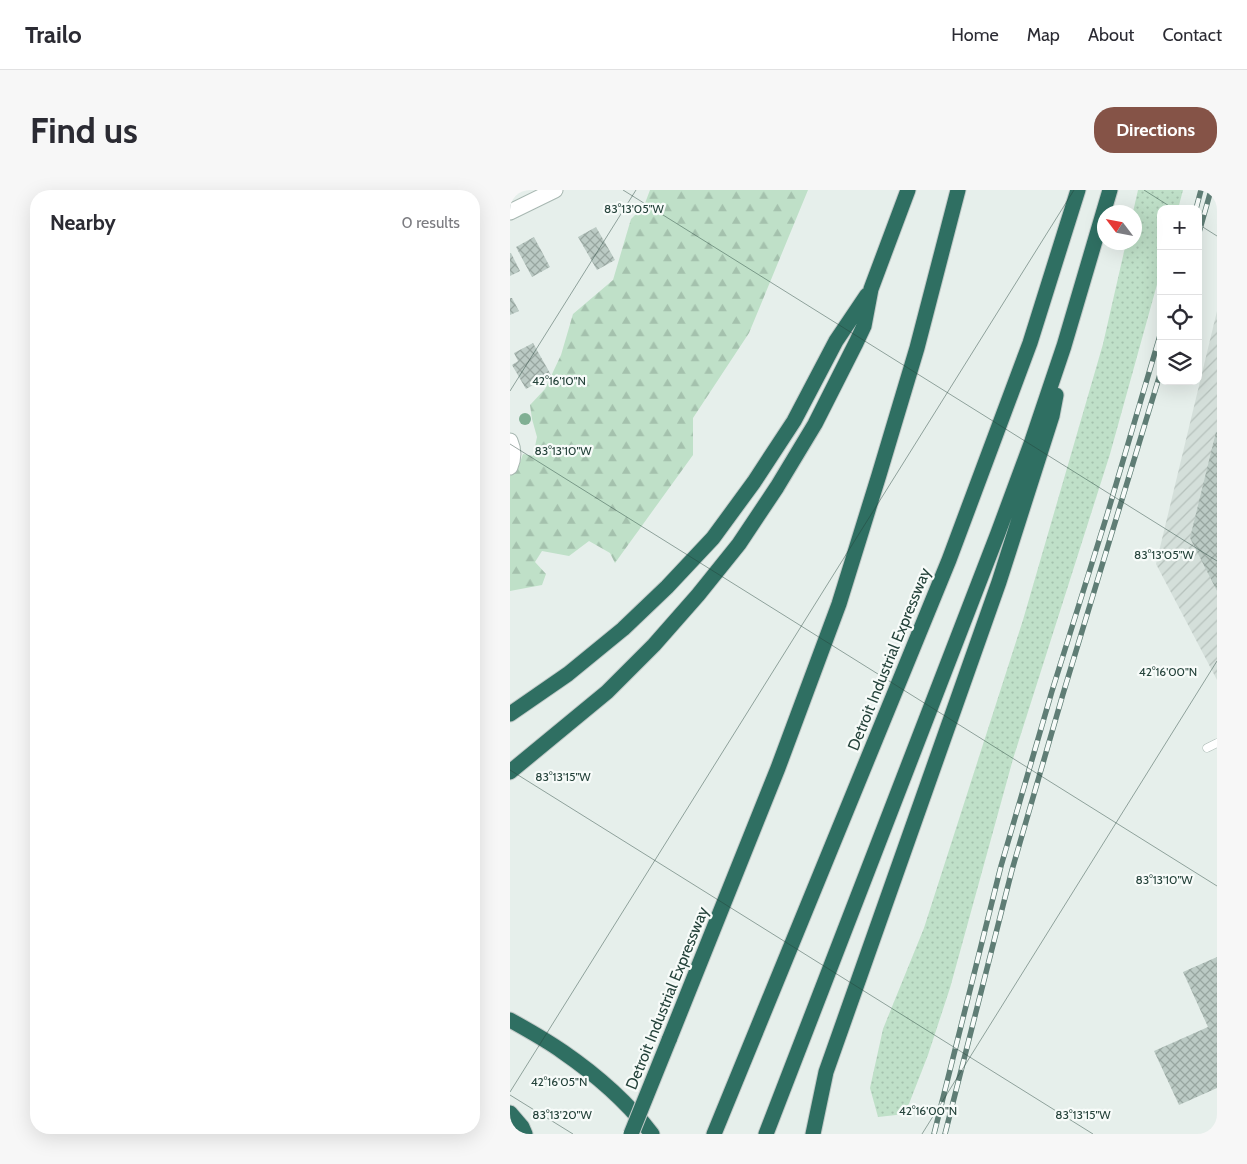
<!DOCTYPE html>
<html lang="en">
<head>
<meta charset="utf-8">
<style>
  :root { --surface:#fff; --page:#f7f7f7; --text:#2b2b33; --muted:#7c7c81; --line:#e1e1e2; --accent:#855347 }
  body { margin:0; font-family:Cabin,sans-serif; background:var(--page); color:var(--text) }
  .controls { position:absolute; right:15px; top:15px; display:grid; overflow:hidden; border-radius:10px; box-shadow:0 5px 20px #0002 }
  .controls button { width:45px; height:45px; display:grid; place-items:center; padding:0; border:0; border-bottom:1px solid var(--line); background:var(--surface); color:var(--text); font:25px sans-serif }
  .compass { position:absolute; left:587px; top:15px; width:45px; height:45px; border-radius:50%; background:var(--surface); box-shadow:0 5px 20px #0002; rotate:302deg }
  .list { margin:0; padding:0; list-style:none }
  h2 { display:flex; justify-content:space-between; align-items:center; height:65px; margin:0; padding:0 20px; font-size:21px }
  h2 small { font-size:16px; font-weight:400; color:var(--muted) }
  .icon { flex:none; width:28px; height:28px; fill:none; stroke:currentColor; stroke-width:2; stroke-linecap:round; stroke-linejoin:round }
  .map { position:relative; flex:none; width:707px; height:944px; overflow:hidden; border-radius:20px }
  header { display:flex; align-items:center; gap:30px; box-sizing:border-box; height:70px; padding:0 25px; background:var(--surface); border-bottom:1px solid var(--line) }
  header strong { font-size:24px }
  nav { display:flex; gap:28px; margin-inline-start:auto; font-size:18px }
  .intro { display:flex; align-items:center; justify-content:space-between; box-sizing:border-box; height:120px; padding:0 30px }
  h1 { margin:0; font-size:35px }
  .button { padding:12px 22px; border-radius:20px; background:var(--accent); color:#fff; font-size:18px; font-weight:700 }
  main { display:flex; gap:30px; padding:0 30px }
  aside { flex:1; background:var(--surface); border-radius:20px; box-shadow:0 5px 20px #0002 }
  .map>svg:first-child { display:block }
  .industrial { fill:url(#industrial-furrows) }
  .grass { fill:url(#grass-dots) }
  .forest { fill:url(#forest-firs) }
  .building { fill:url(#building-cross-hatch) }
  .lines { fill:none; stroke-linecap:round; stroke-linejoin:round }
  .lane-casing { stroke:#a8b8b2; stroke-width:9 }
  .street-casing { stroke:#a8b8b2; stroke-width:17 }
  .highway-casing { stroke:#c2cac8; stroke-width:17 }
  .lane { stroke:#fff; stroke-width:8 }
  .street { stroke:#fff; stroke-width:15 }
  .highway { stroke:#2f6f62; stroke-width:15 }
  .rail-casing { stroke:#5f7d75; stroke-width:5.5 }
  .rail { stroke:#f7fbf9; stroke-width:4; stroke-dasharray:11; stroke-linecap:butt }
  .highway-bridge-casing { stroke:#c2cac8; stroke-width:17; stroke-linecap:butt }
  .highway-bridge { stroke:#2f6f62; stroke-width:15 }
  .tree { fill:#80af93 }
  .ticks { fill:none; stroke:#24423a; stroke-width:1; stroke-opacity:0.45 }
  .labels { text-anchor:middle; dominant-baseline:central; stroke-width:4.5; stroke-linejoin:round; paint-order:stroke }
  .street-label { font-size:16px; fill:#24423a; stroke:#f7fbf9 }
  .ticks-label { font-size:12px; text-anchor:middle; fill:#24423a; stroke:#f7fbf9; stroke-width:4.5; stroke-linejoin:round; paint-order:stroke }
</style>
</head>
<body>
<header>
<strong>Trailo</strong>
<nav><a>Home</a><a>Map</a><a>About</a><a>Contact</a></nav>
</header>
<div class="intro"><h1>Find us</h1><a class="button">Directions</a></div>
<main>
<aside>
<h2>Nearby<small>0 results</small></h2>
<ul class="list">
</ul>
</aside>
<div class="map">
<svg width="707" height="944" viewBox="0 0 707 944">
  <defs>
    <pattern id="industrial-furrows" width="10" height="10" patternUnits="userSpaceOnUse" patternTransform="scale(1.25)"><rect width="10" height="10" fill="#d4dfda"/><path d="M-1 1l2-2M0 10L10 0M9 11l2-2" fill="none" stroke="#b6c1bc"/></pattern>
    <pattern id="grass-dots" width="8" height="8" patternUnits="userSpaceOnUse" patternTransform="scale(1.25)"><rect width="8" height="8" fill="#bfe0c8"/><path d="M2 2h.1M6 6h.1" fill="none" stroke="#a4c1ad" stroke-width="1.8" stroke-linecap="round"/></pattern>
    <pattern id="forest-firs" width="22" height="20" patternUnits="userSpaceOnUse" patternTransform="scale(1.25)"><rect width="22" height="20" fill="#bfe0c8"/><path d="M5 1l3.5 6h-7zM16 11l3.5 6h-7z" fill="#a4c1ad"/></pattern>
    <pattern id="building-cross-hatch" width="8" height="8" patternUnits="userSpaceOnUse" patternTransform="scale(1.25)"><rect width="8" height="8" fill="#bbcac4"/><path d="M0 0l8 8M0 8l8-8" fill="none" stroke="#98a6a0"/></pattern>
  </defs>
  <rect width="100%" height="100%" fill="#e6efeb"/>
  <!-- industrial -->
  <path class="industrial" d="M 707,121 L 707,490 L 646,374 Z"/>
  <!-- grass -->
  <path class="grass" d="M 628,0 L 673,0 L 668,19 L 651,19 L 651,80 L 600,264 L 503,569 L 440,798 L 418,865 L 395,924 L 368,927 L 360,898 L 373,839 L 414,738 L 513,430 L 593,154 L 616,53 L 624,52 L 624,22 L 623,22 Z"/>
  <!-- forest -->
  <path class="forest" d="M 140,0 L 298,0 L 239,143 L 183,228 L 183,265 L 105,373 L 100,363 L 79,351 L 59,366 L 32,361 L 25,372 L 36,384 L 32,395 L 0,401 L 0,286 L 8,278 L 13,264 L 23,266 L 27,247 L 22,229 L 20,215 L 35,199 L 51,165 L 63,124 L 103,90 L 121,29 L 134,16 Z"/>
  <!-- building -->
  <path class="building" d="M 86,37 L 105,70 L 87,80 L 68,47 Z
    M 24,47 L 40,77 L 22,87 L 6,57 Z
    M 0,63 L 1,63 L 10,81 L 0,86 Z
    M 0,108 L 2,108 L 9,121 L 0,125 Z
    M 23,153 L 41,185 L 16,199 L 2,175 L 8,171 L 4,163 Z
    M 706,242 L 707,242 L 707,401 L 680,348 Z
    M 707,767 L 707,898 L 669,915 L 644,861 L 698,837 L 673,782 Z"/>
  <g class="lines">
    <defs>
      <path id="lane" d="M 697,558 L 707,553"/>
      <path id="street" d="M 0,22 L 45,0
        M 0,251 C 4,260 4,268 0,277"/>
      <path id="highway" d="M 0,524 L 58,484 L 113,439 L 157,397 L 203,348 L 244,292 L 284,231 L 326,151 L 357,105
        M 0,582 L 97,502 L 144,455 L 188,405 L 229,354 L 267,297 L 305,234 L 346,153 L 354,136 L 361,99 L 398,0
        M 0,830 C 18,840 36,850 53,862 C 85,884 118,913 142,944
        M 159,850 L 268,578 L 329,414 L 369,285 L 407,158 L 448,0
        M 0,923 L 12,937 L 15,944
        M 204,944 L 439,370 L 520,153 L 568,0
        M 256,944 L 488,343 L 522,251 L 554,156 L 600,0
        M 303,944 L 316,882 L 489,392 L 542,226 L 546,205"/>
    </defs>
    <!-- lane casing -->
    <use href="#lane" class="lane-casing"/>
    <!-- street casing -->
    <use href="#street" class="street-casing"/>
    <!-- highway casing -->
    <use href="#highway" class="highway-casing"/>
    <!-- lane -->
    <use href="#lane" class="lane"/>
    <!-- street -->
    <use href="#street" class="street"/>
    <!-- highway -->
    <use href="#highway" class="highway"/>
    <defs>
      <path id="rail" d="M 686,19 L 691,0
        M 688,46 L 701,0
        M 424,944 L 491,676 L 542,501 L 597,325 L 651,142
        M 435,944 L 502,680 L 553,504 L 651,181"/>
    </defs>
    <!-- rail casing -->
    <use href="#rail" class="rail-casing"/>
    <!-- rail -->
    <use href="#rail" class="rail"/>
    <defs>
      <path id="highway-bridge" d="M 121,944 L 159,850"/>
    </defs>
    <!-- highway-bridge casing -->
    <use href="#highway-bridge" class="highway-bridge-casing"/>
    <!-- highway-bridge -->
    <use href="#highway-bridge" class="highway-bridge"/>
  </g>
  <!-- trees -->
  <circle class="tree" cx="15" cy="229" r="6"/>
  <!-- ticks -->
  <path class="ticks" d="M 113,0 L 707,371M 634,0 L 664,19M 688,34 L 707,46M 0,201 L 126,0M 0,254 L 707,696M 0,580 L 583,944M 0,902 L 564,0M 0,905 L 63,944M 412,944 L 707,471"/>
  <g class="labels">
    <!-- street labels -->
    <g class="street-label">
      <text transform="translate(379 469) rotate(-68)">Detroit Industrial Expressway</text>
      <text transform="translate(157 808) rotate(-68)">Detroit Industrial Expressway</text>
    </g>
  </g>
  <g class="ticks-label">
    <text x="124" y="23">83°13'05"W</text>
    <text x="49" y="195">42°16'10"N</text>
    <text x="53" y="265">83°13'10"W</text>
    <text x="654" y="369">83°13'05"W</text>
    <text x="658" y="486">42°16'00"N</text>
    <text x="53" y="591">83°13'15"W</text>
    <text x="654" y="694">83°13'10"W</text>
    <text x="49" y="896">42°16'05"N</text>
    <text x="418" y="925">42°16'00"N</text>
    <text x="52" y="929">83°13'20"W</text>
    <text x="573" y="929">83°13'15"W</text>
  </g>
</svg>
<div class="controls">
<button>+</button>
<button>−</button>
<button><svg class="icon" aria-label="locate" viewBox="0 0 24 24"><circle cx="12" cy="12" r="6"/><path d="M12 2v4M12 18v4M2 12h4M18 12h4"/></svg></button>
<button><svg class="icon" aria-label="layers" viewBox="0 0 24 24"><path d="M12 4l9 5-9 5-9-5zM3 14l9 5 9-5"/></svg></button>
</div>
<svg class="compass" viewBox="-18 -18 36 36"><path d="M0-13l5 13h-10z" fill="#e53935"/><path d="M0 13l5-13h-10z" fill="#7c7c81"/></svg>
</div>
</main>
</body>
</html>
